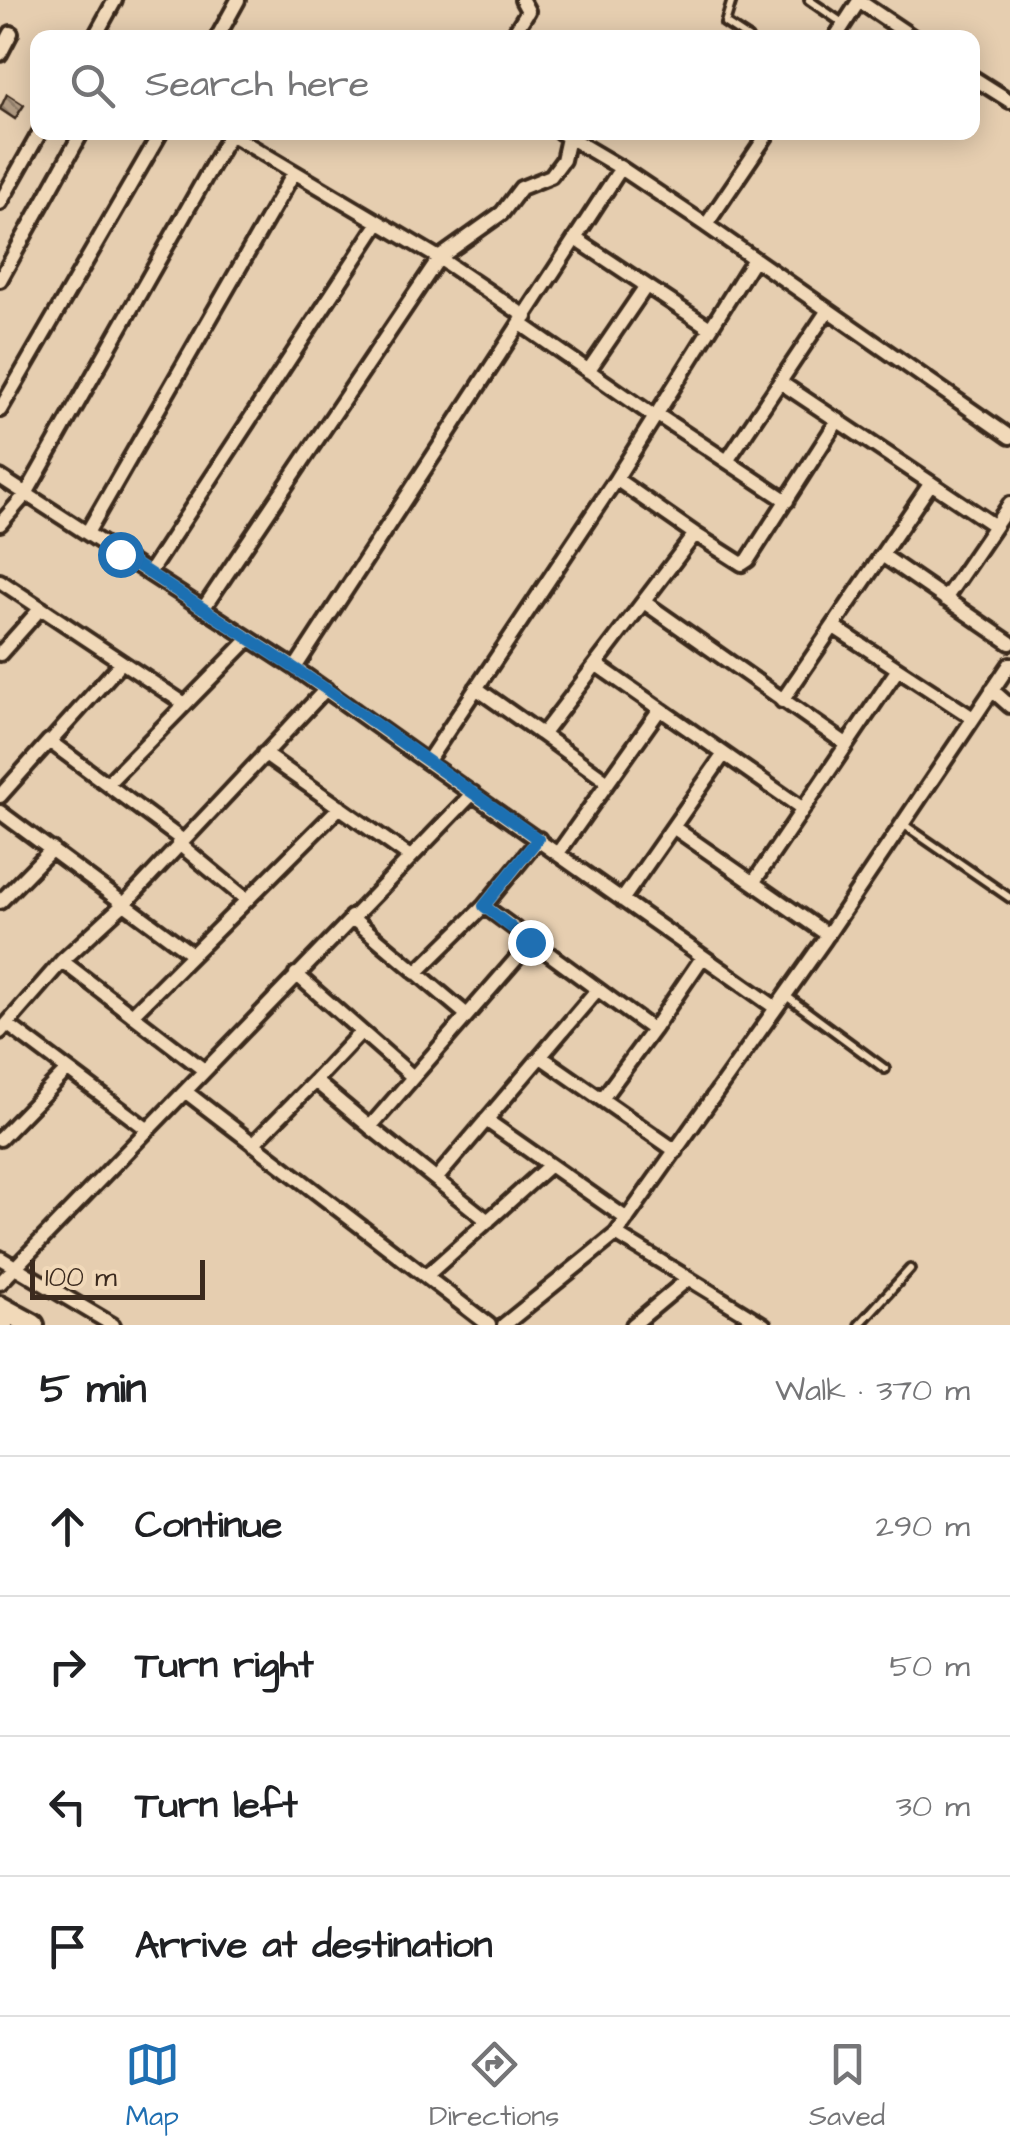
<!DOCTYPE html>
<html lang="en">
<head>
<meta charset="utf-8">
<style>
  :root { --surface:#fff; --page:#f2f2f2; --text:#202124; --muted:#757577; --line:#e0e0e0; --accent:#1f6fb2 }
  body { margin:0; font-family:"Architects Daughter",sans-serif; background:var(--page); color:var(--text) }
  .scale { position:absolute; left:30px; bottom:25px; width:175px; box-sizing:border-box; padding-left:10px; border:5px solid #3b2a1e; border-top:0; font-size:28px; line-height:35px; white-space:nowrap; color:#3b2a1e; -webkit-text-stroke:8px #f1d9b9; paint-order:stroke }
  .stop { position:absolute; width:30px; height:30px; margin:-22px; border:8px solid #1f6fb2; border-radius:50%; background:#fff }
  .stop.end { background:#1f6fb2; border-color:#fff; box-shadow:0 2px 10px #0008 }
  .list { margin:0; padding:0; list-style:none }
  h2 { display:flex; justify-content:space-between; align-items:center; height:130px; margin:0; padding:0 40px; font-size:42px }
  h2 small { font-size:32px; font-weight:400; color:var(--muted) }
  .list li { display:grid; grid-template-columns:65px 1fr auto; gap:30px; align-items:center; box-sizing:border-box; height:140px; padding:0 40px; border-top:2px solid var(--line) }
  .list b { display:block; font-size:38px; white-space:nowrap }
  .list em { font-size:32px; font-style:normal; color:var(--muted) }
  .icon { flex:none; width:55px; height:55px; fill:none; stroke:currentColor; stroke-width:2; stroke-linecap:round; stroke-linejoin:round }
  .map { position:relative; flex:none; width:1010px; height:1325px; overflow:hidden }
  .search { position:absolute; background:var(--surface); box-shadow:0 5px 25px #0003; left:30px; right:30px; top:30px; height:110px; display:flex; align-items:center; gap:25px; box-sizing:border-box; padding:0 35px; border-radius:20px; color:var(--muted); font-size:38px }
  .sheet { height:690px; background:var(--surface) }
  nav { display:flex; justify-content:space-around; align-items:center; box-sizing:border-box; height:140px; border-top:2px solid var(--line); background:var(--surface); font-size:28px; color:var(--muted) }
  nav a { display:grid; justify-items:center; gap:5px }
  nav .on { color:var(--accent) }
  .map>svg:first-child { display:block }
  .building { fill:url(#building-back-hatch); stroke:#3b2a1e; stroke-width:2.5 }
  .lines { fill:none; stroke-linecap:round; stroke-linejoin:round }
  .lane-casing { stroke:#3b2a1e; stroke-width:14 }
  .street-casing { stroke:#3b2a1e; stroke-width:20 }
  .primary-casing { stroke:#3b2a1e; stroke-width:28 }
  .lane { stroke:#f1d9b9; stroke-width:6 }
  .street { stroke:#f1d9b9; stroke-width:12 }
  .primary { stroke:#f1d9b9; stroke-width:20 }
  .route { stroke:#1f6fb2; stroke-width:12 }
</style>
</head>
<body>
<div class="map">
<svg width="1010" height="1325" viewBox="0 0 1010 1325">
  <defs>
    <pattern id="building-back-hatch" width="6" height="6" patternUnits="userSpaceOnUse" patternTransform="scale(2.5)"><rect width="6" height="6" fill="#b19b83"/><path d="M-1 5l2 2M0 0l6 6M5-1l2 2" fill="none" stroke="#917f6b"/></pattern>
  </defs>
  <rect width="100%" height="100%" fill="#e6ceb0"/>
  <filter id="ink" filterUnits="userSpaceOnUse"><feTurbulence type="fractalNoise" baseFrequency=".01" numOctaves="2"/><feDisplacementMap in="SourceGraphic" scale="20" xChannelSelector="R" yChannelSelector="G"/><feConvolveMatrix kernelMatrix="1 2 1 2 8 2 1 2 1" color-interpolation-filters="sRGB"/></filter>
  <g filter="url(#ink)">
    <!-- building -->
    <path class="building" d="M 7,94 L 24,105 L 15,119 L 0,109 Z"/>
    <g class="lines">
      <defs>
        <path id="lane" d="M 732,0 L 725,23 L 748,38
          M 809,0 L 844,24
          M 903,824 L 1010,898
          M 785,995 L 885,1069
          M 859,1325 L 910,1269"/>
        <path id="street" d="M 94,38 L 115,0
          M 217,38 L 238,0
          M 511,38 L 528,11 L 522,0
          M 835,38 L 859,1 L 914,38
          M 0,54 L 11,33
          M 972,77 L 1010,101
          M 227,132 L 439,258 L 526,317
          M 560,132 L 621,168
          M 769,132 L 706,225 L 1010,437
          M 0,203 L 40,132
          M 706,225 L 621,168 L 295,668 L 427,762 L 616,479 L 754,259
          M 576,239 L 710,328
          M 0,280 L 82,132
          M 521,324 L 655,417
          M 588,371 L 646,286
          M 780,382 L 995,526
          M 0,410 L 161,132
          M 656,414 L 787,501
          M 727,461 L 828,310
          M 0,477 L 295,668
          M 0,524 L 26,494 L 230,134
          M 87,533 L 293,174
          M 695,534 L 742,564 L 748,560 L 838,420
          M 882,555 L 1010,643
          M 149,573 L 378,224
          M 0,581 L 185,704
          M 945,599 L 1010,504
          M 644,602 L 846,744
          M 203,609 L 439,258 L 502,213 L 521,188 L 551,176 L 563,160 L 568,138
          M 834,627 L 973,718
          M 0,654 L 41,608
          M 597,665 L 803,809
          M 476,688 L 540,733 L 545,731 L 695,534 L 616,479
          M 992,690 L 1010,706
          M 782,701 L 931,483
          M 540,733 L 608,782
          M 50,742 L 122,662
          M 264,754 L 410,857
          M 427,762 L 776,1008
          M 107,784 L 249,639
          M 0,796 L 49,741 L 182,840
          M 0,812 L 192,954
          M 673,827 L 828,935
          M 539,839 L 484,906 L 653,1030 L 702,958
          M 178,843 L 247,900
          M 558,853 L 660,709
          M 753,883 L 898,669
          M 622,900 L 724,754
          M 0,902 L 52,849
          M 351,917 L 467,1015
          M 62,961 L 204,1070
          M 416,973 L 484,906
          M 296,974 L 413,1077
          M 132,1015 L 340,807
          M 7,1024 L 147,1129
          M 0,1032 L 62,961 L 126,902 L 326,689
          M 541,1057 L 676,1151
          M 314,1082 L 361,1032
          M 186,1092 L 489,1325
          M 602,1099 L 653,1030
          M 486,1120 L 627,1219
          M 370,1127 L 488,1221
          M 0,1139 L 67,1070
          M 253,1144 L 315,1081 L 370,1127 L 530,943
          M 436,1179 L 597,990
          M 616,1234 L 764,1325
          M 0,1258 L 113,1325
          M 426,1276 L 550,1165
          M 0,1283 L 473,793
          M 504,1325 L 616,1234 L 825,939 L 1010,664
          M 633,1325 L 688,1279"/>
        <path id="primary" d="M 0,1307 L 33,1325
          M 0,1324 L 2,1325"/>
      </defs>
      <!-- lane casing -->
      <use href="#lane" class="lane-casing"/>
      <!-- street casing -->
      <use href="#street" class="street-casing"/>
      <!-- primary casing -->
      <use href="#primary" class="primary-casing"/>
      <!-- lane -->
      <use href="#lane" class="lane"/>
      <!-- street -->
      <use href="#street" class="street"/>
      <!-- primary -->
      <use href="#primary" class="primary"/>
    </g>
  </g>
  <g class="lines" filter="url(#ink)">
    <!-- route -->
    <path class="route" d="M 120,554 L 326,689 L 538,839 L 484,906 L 530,942"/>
  </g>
</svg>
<div class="scale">100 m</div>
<div class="stop" style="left:120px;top:554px"></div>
<div class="stop end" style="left:530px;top:942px"></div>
<div class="search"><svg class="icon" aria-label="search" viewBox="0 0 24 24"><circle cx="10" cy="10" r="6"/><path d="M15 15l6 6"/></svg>Search here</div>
</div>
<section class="sheet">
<h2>5 min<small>Walk · 370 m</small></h2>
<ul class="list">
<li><svg class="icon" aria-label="ahead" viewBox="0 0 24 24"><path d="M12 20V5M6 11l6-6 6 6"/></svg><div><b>Continue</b></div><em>290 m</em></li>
<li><svg class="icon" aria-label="right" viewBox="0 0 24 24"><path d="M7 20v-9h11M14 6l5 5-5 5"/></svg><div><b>Turn right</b></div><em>50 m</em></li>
<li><svg class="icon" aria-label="left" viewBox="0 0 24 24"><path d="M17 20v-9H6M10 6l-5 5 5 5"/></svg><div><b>Turn left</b></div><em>30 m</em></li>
<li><svg class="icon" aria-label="arrive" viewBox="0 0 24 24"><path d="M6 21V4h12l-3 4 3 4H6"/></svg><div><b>Arrive at destination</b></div></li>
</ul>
</section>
<nav>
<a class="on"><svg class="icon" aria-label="map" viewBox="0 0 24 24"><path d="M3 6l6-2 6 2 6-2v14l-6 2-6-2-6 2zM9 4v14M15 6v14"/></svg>Map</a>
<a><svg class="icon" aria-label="directions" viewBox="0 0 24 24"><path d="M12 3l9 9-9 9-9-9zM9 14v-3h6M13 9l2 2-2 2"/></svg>Directions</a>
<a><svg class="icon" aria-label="saved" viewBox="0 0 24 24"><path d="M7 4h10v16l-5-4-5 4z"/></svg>Saved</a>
</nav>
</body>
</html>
